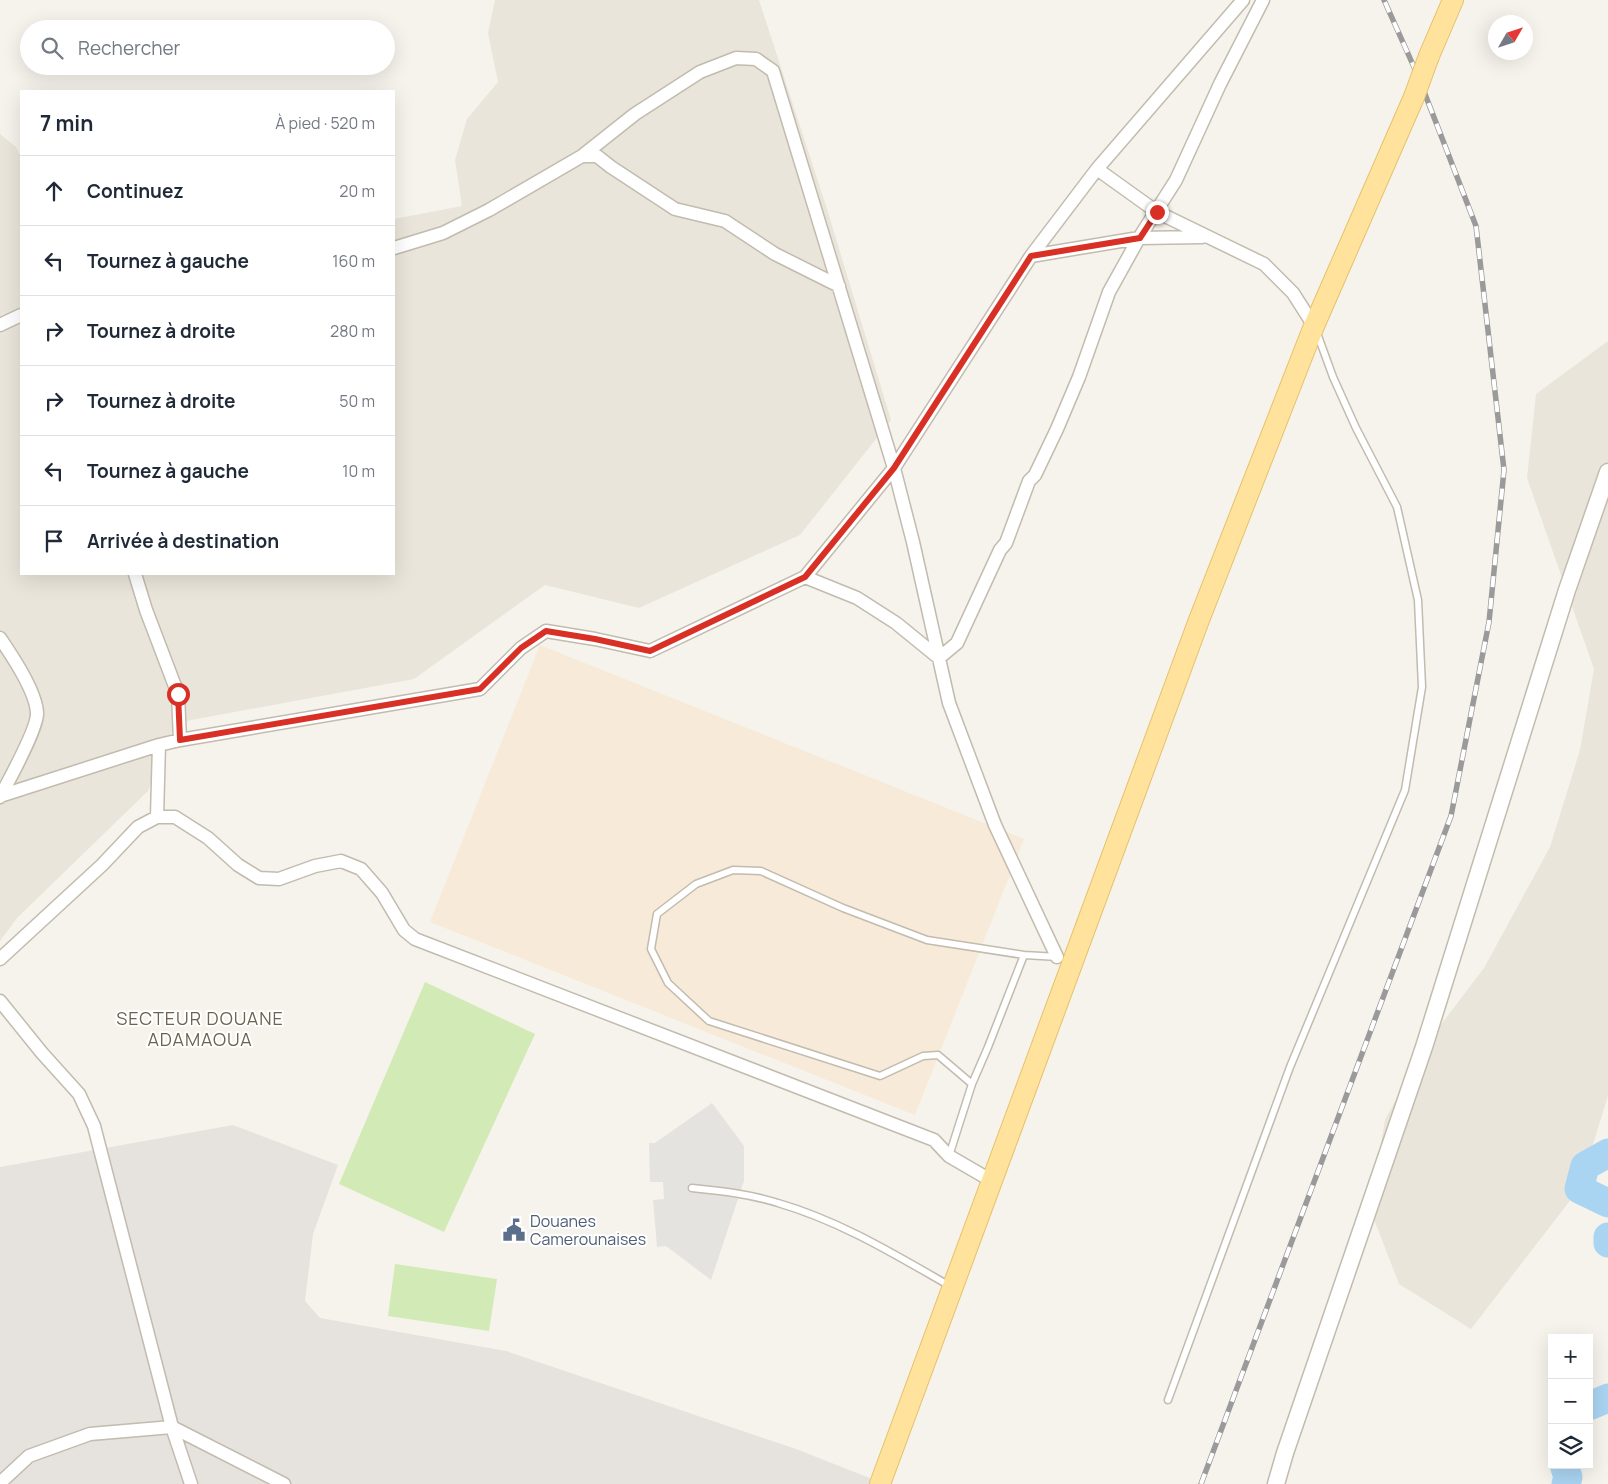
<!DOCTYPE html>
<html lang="fr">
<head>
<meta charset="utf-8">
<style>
  :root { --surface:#fff; --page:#f2f2f3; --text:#1f2937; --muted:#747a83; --line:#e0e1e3 }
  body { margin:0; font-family:Manrope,sans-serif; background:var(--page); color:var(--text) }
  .controls { position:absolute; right:15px; bottom:15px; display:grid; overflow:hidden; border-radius:0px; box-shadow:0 5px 20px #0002 }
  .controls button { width:45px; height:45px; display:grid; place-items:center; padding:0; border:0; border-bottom:1px solid var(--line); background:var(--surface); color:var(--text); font:25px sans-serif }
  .compass { position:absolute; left:1488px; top:15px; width:45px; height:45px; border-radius:50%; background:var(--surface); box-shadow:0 5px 20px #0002; rotate:51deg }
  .stop { position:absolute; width:15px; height:15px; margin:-11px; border:4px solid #d93025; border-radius:50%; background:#fff }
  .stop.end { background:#d93025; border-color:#fff; box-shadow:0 1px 5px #0008 }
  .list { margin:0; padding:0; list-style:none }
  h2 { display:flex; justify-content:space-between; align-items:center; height:65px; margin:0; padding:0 20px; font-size:21px }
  h2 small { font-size:16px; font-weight:400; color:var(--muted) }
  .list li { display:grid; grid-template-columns:32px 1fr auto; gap:15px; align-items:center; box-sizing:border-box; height:70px; padding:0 20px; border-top:1px solid var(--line) }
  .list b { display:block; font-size:19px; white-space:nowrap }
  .list em { font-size:16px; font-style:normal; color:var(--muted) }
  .icon { flex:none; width:28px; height:28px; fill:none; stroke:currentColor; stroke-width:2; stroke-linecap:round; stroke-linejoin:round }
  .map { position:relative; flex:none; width:1608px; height:1484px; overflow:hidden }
  .search { position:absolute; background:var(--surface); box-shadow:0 5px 20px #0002; left:20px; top:20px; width:375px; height:55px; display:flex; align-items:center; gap:12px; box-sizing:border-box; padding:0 18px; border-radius:28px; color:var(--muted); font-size:19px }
  .panel { position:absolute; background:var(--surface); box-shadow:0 5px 20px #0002; left:20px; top:90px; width:375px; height:485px; border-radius:0px }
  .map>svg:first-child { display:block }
  .residential { fill:#eae5da }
  .commercial { fill:#f7ead8 }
  .industrial { fill:#e6e2dd }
  .green { fill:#d2eab5 }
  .parking { fill:#e5e3e0 }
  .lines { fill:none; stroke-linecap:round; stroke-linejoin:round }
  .river { stroke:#a9d4f2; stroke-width:29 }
  .service-casing { stroke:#c2bbae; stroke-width:9 }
  .minor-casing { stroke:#c2bbae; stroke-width:15 }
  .tertiary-casing { stroke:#c2bbae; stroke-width:19 }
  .primary-casing { stroke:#e6c16a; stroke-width:22 }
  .service { stroke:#fff; stroke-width:6 }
  .minor { stroke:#fff; stroke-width:12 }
  .tertiary { stroke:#fff; stroke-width:16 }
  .primary { stroke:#ffe39c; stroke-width:20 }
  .rail-casing { stroke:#9a9a9a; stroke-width:5.5 }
  .rail { stroke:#fff; stroke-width:4; stroke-dasharray:11; stroke-linecap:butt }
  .primary-bridge-casing { stroke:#e6c16a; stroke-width:22; stroke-linecap:butt }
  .primary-bridge { stroke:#ffe39c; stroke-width:20 }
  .route { stroke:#d93025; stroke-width:6 }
  .labels { text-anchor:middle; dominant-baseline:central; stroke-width:4; stroke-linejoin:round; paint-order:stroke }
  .service-label { font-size:16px; fill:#4e5e75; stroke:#fff; text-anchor:start }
  .neighbourhood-label { font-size:18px; letter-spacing:1px; fill:#6e6250; stroke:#fff }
</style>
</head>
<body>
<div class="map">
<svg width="1608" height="1484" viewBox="0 0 1608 1484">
  <rect width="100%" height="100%" fill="#f6f3ec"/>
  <!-- residential -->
  <path class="residential" d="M 495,0 L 759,0 L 827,209 L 891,420 L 800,535 L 639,608 L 545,585 L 414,679 L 175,723 L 148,791 L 17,918 L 0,941 L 0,134 L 16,147 L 21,157 L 21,574 L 394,574 L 394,219 L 462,206 L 455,160 L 467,119 L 498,82 L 488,33 Z
    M 1608,341 L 1608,1096 L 1579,1189 L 1471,1329 L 1399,1284 L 1370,1209 L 1385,1120 L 1424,1047 L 1484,968 L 1550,847 L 1580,750 L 1594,669 L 1527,478 L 1536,394 Z"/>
  <!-- commercial -->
  <path class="commercial" d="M 540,645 L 1024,839 L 915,1115 L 430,922 Z"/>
  <!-- industrial -->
  <path class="industrial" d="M 233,1125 L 338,1165 L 313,1234 L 305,1301 L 320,1318 L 506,1351 L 796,1449 L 885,1484 L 0,1484 L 0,1167 Z"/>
  <!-- green -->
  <path class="green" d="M 425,982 L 535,1034 L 444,1232 L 339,1184 Z
    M 395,1264 L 497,1279 L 489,1331 L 388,1316 Z"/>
  <!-- parking -->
  <path class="parking" d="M 712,1103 L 744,1146 L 744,1181 L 711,1280 L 666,1246 L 657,1247 L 653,1200 L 664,1199 L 663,1182 L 650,1182 L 649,1143 L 655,1143 Z"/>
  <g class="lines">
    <!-- river -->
    <path class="river" d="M 1608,1153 L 1585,1166 L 1579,1189 L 1608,1203
      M 1608,1237 L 1608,1243
      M 1589,1406 L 1608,1398
      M 1564,1465 L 1568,1477 L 1566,1484"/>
    <defs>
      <path id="service" d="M 972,1084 L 938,1055 L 923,1056 L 880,1076 L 709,1021 L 668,983 L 651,949 L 657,914 L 696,884 L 733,870 L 761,871 L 843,908 L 927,940 L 1024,955 L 1058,957
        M 949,1156 L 972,1084 L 988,1047 L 1024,955
        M 692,1188 C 721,1191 750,1194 778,1203 C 840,1221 894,1254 950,1286
        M 1168,1400 L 1290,1067 L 1405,790 L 1422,687 L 1418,600 L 1397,507 L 1356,428 L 1333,377 L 1317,333"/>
      <path id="minor" d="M 582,156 L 597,156 L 611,167 L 675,209 L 725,221 L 775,254 L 839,286
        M 1097,169 L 1157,212 L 1264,264 L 1293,293 L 1314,326
        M 394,248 L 443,233 L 489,210 L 582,156 L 635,114 L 700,72 L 736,58 L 756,59 L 773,71 L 894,468 L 913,542 L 949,703 L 995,825 L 1057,957
        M 1031,256 L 1139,238 L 1202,237
        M 0,325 L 21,315
        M 135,574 L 146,610 L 178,694 L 180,740
        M 805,577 L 857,598 L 896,623 L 939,658 L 957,643 L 1000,550 L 1006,543 L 1029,481 L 1035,475 L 1057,429 L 1079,377 L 1109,292 L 1139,238 L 1176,180 L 1220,84 L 1263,0
        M 0,638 C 12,656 36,691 37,713 C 38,728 8,782 0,797
        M 0,796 L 159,745 L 180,740 L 480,689 L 521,648 L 546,631 L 595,639 L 650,651 L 805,577 L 894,468 L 1031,256 L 1097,169 L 1243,0
        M 157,817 L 159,745
        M 0,959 L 102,865 L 138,827 L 157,817 L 175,817 L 208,838 L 238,865 L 259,878 L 279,879 L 315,866 L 341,861 L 361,869 L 382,893 L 404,930 L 415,939 L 934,1140 L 949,1156 L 992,1181
        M 0,1001 L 42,1053 L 79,1094 L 94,1126 L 172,1427 L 191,1484
        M 0,1483 L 29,1456 L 90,1434 L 172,1427 L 284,1484"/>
      <path id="tertiary" d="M 1276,1484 L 1285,1453 L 1424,1047 L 1567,590 L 1608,472"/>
      <path id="primary" d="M 1429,56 L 1453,0
        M 880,1484 L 1199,620 L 1314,326 L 1414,97"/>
    </defs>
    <!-- service casing -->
    <use href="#service" class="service-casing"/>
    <!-- minor casing -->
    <use href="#minor" class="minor-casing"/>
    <!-- tertiary casing -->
    <use href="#tertiary" class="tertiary-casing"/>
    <!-- primary casing -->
    <use href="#primary" class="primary-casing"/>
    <!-- service -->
    <use href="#service" class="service"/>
    <!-- minor -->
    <use href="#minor" class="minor"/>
    <!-- tertiary -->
    <use href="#tertiary" class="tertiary"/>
    <!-- primary -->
    <use href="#primary" class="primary"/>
    <defs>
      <path id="rail" d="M 1201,1484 L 1451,816 L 1489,622 L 1504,470 L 1476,226 L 1418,76 L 1384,0"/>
    </defs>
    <!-- rail casing -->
    <use href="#rail" class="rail-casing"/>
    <!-- rail -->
    <use href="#rail" class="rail"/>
    <defs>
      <path id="primary-bridge" d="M 1414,97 L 1429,56"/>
    </defs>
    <!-- primary-bridge casing -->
    <use href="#primary-bridge" class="primary-bridge-casing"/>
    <!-- primary-bridge -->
    <use href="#primary-bridge" class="primary-bridge"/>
  </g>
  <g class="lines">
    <!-- route -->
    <path class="route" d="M 178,694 L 180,740 L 480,689 L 521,648 L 546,631 L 595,639 L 650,651 L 805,577 L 894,468 L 1031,256 L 1140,238 L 1157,212"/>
  </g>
  <!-- icons -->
  <defs>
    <symbol id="civic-bare" viewBox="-9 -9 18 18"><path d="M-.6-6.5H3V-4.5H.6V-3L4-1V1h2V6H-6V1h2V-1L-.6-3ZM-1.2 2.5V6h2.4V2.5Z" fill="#5c6f8a" stroke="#fff" stroke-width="2.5" paint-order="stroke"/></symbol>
  </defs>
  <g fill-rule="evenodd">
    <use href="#civic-bare" x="498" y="1214" width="32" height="32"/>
  </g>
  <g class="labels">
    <!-- service labels -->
    <g class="service-label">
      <text x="530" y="1221">Douanes<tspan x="530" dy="18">Camerounaises</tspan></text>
    </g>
    <!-- neighbourhood labels -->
    <g class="neighbourhood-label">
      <text x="200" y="1018">SECTEUR DOUANE<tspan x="200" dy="21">ADAMAOUA</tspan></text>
    </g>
  </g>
</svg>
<div class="controls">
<button>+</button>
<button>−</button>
<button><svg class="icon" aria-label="layers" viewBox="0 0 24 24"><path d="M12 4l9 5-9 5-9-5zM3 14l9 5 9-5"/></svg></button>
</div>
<svg class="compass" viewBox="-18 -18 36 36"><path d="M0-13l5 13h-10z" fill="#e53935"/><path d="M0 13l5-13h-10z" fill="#747a83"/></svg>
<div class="stop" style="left:178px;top:694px"></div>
<div class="stop end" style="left:1157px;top:212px"></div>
<div class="search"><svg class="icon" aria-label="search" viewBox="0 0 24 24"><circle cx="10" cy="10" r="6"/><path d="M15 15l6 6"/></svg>Rechercher</div>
<section class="panel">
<h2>7 min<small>À pied · 520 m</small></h2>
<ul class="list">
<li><svg class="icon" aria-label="ahead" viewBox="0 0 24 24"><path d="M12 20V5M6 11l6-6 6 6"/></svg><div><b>Continuez</b></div><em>20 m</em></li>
<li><svg class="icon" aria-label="left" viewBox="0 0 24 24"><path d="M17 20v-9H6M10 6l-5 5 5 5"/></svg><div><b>Tournez à gauche</b></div><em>160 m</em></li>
<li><svg class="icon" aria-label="right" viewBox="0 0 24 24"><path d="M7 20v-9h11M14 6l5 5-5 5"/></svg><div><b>Tournez à droite</b></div><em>280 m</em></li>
<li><svg class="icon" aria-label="right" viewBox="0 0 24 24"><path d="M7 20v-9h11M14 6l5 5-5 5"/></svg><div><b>Tournez à droite</b></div><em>50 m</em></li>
<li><svg class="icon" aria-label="left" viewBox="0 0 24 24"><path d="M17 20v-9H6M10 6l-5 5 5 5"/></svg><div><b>Tournez à gauche</b></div><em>10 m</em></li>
<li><svg class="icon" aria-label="arrive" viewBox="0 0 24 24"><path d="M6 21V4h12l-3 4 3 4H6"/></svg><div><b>Arrivée à destination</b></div></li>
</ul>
</section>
</div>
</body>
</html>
